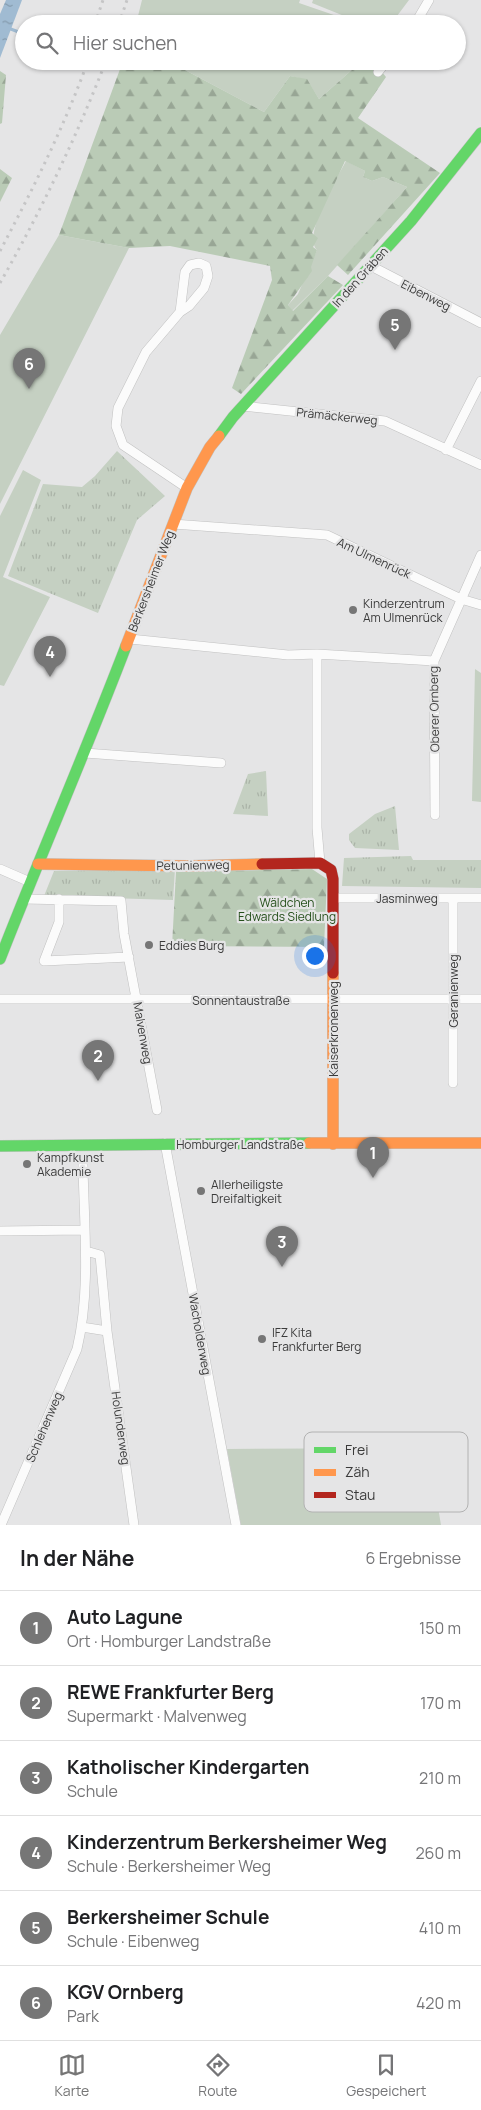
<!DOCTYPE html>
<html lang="de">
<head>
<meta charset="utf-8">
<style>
  :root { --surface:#fff; --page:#f2f2f2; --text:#202124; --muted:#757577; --line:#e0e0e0; --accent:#767676 }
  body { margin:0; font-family:Manrope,sans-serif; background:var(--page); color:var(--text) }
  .you { position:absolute; left:314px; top:955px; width:18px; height:18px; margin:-12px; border:4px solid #fff; border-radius:50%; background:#1a73e8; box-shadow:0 0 0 8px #1a73e833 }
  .badge { display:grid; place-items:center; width:32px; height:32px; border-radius:50%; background:var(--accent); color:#fff; font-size:16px; font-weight:700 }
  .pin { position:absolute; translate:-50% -41px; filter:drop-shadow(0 1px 2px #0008) }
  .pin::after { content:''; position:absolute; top:26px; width:18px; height:15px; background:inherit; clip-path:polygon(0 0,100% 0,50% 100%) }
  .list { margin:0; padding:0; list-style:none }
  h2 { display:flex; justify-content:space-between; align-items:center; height:65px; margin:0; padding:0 20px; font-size:21px }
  h2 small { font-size:16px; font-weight:400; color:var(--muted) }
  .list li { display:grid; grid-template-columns:32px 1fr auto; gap:15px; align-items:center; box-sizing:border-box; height:75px; padding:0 20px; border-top:1px solid var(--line) }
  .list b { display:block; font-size:19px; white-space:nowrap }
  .list p { margin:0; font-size:16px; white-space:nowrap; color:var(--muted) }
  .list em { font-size:16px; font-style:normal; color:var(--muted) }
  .icon { flex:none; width:28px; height:28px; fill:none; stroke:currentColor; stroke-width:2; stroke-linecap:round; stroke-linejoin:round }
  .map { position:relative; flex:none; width:481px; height:1525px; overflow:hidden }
  .search { position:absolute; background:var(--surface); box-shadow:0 1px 4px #0004; left:15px; right:15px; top:15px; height:55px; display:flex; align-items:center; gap:12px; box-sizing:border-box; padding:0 18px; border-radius:28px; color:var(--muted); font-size:19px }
  .sheet { height:515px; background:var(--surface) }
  nav { display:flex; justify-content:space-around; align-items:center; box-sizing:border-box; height:70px; border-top:1px solid var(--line); background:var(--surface); font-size:14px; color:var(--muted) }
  nav a { display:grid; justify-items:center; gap:2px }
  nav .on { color:var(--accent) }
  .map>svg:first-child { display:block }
  .green { fill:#c5d0c2 }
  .forest { fill:url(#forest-firs) }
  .park { fill:url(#park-tufts) }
  .water { fill:url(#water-ripples) }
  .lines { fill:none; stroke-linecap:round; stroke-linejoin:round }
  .stream { stroke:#a0bbd2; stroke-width:3 }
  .street-casing { stroke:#c1c1c1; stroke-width:10 }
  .fast-casing { stroke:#c1c1c1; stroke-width:12 }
  .slow-casing { stroke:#c1c1c1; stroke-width:12 }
  .jam-casing { stroke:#c1c1c1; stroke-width:12 }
  .street { stroke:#fbfbfb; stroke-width:9 }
  .fast { stroke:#63d668; stroke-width:11 }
  .slow { stroke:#ff974d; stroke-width:11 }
  .jam { stroke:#b3261e; stroke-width:11 }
  .rail { stroke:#c5c5c6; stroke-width:3; stroke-dasharray:2.5 5; stroke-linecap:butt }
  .poi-dot { fill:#767676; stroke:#e5e5e6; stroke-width:2 }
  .labels { text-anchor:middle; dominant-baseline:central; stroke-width:4.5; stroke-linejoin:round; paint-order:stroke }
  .street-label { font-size:12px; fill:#3a3a3a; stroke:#e5e5e6 }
  .poi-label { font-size:12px; fill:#3a3a3a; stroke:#e5e5e6; text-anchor:start }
  .park-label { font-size:12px; fill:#26501c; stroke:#e5e5e6 }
  .key { fill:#e5e5e6; stroke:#b2b2b2; stroke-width:1 }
  .key-label { font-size:14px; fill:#3a3a3a }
</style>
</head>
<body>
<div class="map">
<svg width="481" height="1525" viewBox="0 0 481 1525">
  <defs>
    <pattern id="forest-firs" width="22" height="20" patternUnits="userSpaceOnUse" patternTransform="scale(1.25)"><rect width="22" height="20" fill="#bacbb6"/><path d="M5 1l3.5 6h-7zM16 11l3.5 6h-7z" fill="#98a695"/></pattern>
    <pattern id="park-tufts" width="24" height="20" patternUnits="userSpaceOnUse" patternTransform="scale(1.25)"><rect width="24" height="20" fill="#c5d0c2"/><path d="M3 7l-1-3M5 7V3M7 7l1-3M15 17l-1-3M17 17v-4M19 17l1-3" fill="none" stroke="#aab3a7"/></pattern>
    <pattern id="water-ripples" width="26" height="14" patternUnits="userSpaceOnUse" patternTransform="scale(1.25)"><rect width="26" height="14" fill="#a0bbd2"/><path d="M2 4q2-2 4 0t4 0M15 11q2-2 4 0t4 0" fill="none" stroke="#8399ab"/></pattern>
  </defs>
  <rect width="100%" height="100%" fill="#e5e5e6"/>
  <!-- green -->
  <path class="green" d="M 142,0 L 300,0 L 299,3 L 360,24 L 136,24 Z
    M 313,0 L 409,0 L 391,24 L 364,24 L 312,3 Z
    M 168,61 L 362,61 L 319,99 L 307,80 L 290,76 L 264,112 Z
    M 346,161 L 365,171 L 363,177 L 372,181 L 383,177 L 407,187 L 328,276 L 292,311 L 288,305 L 298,294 L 317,250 C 302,236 337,178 346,161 Z
    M 59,235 L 129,248 L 0,504 L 0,335 Z
    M 23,470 L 41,480 L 3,577 L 50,597 L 4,686 L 0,685 L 0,516 Z
    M 475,669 L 481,673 L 481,802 L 472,801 Z
    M 428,1448 L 441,1525 L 241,1525 L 227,1449 Z"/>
  <!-- forest -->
  <path class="forest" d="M 123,61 L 168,61 L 264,112 L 290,76 L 307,79 L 319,99 L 362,61 L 373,61 L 386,77 L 358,118 L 440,173 L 348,275 L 337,265 L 407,187 L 383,177 L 372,181 L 363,177 L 365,171 L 345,161 L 312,233 L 318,238 L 313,247 L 317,250 L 311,267 L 312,271 L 288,305 L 293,311 L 328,276 L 343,285 L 241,394 L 232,388 L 272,280 L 270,266 L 170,246 L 129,248 L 59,235 Z
    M 0,71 L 6,75 L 2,123 L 0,124 Z
    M 0,169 L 12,178 L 0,202 Z
    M 312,869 L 327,879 L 324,947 L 172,946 L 176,872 Z"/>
  <!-- park -->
  <path class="park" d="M 117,451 L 165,496 L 137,520 L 98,613 L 8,576 L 43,484 L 82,487 L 95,476 Z
    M 266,771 L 268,816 L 233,814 L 248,774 Z
    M 395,806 L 399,850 L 355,848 L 349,840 L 349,834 L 375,814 Z
    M 411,856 L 413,860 L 481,860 L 481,888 L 342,886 L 344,858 Z
    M 175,869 L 173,900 L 44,896 L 54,871 Z"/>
  <!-- water -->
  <path class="water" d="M 6,0 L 22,0 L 0,58 L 0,14 Z"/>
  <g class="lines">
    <!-- stream -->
    <path class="stream" d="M 8,28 L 24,34"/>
    <defs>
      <path id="street" d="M 415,24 L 429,0
        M 378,72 L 387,61
        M 371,266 L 481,323
        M 180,312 L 185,272 L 190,265 L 199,263 L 206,266 L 208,276 L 204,288 L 189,306 L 180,312 L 146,352 L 118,408 L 116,426 L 123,445 L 187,488
        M 243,406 L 385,421 L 481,465
        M 446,450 L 481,381
        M 173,524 L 327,535 L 461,599 L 481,605
        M 130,639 L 288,655 L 317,654 L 317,828 L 320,863
        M 317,654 L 434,661 L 435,815
        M 434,661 L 481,555
        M 85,753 L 221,763
        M 0,869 L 30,882
        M 334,898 L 481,898
        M 453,898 L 453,1083
        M 24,899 L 121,901 L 124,934 L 157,1110
        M 59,899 L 59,922 L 44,961 L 129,957
        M 0,999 L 481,999
        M 165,1143 L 236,1525
        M 0,1231 L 84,1230
        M 86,1251 L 100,1255 L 107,1331
        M 82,1327 L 107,1331 L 134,1525
        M 1,1525 L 77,1349 C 91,1290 84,1225 83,1165"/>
      <path id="fast" d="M 219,436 L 233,417 L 411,221 L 481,133
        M 0,959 C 41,854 86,751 126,646
        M 0,1146 L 309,1143"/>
      <path id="slow" d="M 126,646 L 187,488 L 210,447 L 219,436
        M 38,864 L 188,866 L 262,864
        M 333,973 L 333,1144
        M 309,1143 L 481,1143"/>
      <path id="jam" d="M 262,864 L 320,863 L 331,870 L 333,879 L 333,973"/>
    </defs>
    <!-- street casing -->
    <use href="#street" class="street-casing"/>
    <!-- fast casing -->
    <use href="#fast" class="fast-casing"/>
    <!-- slow casing -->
    <use href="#slow" class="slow-casing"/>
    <!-- jam casing -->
    <use href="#jam" class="jam-casing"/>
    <!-- street -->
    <use href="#street" class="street"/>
    <!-- fast -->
    <use href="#fast" class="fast"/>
    <!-- slow -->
    <use href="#slow" class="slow"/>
    <!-- jam -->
    <use href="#jam" class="jam"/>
    <!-- rail -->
    <path class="rail" d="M 95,24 L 103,0
      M 119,24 L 127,0
      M 0,251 C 33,189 64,127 88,61
      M 0,283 C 41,211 76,138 106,61"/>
  </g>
  <!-- markers -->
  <g class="poi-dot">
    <circle cx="353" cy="610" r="5"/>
    <circle cx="149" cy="945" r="5"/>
    <circle cx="27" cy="1164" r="5"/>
    <circle cx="201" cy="1191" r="5"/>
    <circle cx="262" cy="1339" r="5"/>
  </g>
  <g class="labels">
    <!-- street labels -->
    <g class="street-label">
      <text transform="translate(360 277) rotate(-48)">In den Gräben</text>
      <text transform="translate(426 295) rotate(27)">Eibenweg</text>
      <text transform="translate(337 416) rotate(6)">Prämäckerweg</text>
      <text transform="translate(374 558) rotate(25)">Am Ulmenrück</text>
      <text transform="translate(151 581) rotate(-69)">Berkersheimer Weg</text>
      <text transform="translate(434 709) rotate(-91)">Oberer Ornberg</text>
      <text transform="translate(193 865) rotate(-1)">Petunienweg</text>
      <text x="407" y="898">Jasminweg</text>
      <text transform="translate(453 991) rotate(-90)">Geranienweg</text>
      <text x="241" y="1000">Sonnentaustraße</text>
      <text transform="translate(333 1029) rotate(-90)">Kaiserkronenweg</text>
      <text transform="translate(143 1033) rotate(80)">Malvenweg</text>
      <text x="240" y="1144">Homburger Landstraße</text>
      <text transform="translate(200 1334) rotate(80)">Wacholderweg</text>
      <text transform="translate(44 1427) rotate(-67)">Schlehenweg</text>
      <text transform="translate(121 1428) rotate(82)">Holunderweg</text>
    </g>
    <!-- poi labels -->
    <g class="poi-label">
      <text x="363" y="603">Kinderzentrum<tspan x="363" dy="14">Am Ulmenrück</tspan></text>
      <text x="159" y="945">Eddies Burg</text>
      <text x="37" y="1157">Kampfkunst<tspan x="37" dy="14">Akademie</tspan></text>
      <text x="211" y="1184">Allerheiligste<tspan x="211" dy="14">Dreifaltigkeit</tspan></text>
      <text x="272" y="1332">IFZ Kita<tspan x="272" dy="14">Frankfurter Berg</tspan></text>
    </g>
    <!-- park labels -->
    <g class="park-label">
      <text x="287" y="902">Wäldchen<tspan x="287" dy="14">Edwards Siedlung</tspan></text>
    </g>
  </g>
  <!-- legend -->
  <rect x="304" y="1432" width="164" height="80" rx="8" class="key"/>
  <rect x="314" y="1447" width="22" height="6" fill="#63d668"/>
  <rect x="314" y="1469" width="22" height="7" fill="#ff974d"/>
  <rect x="314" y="1492" width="22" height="6" fill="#b3261e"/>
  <g class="key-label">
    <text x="345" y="1455">Frei</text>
    <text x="345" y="1477">Zäh</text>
    <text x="345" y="1500">Stau</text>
  </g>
</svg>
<div class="you"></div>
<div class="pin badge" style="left:373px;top:1178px">1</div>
<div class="pin badge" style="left:98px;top:1081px">2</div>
<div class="pin badge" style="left:282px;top:1267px">3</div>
<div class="pin badge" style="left:50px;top:677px">4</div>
<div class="pin badge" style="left:395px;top:350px">5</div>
<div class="pin badge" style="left:29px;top:389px">6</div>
<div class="search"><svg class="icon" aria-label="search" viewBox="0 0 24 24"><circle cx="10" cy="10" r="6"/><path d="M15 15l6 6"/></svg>Hier suchen</div>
</div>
<section class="sheet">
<h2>In der Nähe<small>6 Ergebnisse</small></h2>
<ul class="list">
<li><span class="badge">1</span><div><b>Auto Lagune</b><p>Ort · Homburger Landstraße</p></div><em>150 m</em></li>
<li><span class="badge">2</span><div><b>REWE Frankfurter Berg</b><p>Supermarkt · Malvenweg</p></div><em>170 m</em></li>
<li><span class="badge">3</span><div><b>Katholischer Kindergarten</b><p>Schule</p></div><em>210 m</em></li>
<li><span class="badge">4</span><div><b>Kinderzentrum Berkersheimer Weg</b><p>Schule · Berkersheimer Weg</p></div><em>260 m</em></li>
<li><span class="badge">5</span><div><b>Berkersheimer Schule</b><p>Schule · Eibenweg</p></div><em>410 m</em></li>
<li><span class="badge">6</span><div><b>KGV Ornberg</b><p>Park</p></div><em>420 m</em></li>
</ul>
</section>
<nav>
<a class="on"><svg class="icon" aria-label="map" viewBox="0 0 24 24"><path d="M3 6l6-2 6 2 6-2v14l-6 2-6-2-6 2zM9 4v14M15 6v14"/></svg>Karte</a>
<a><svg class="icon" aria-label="directions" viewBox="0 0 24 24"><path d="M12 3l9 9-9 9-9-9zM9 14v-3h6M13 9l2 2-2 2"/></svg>Route</a>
<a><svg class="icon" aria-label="saved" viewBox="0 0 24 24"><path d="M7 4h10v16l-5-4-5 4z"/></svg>Gespeichert</a>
</nav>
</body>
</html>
